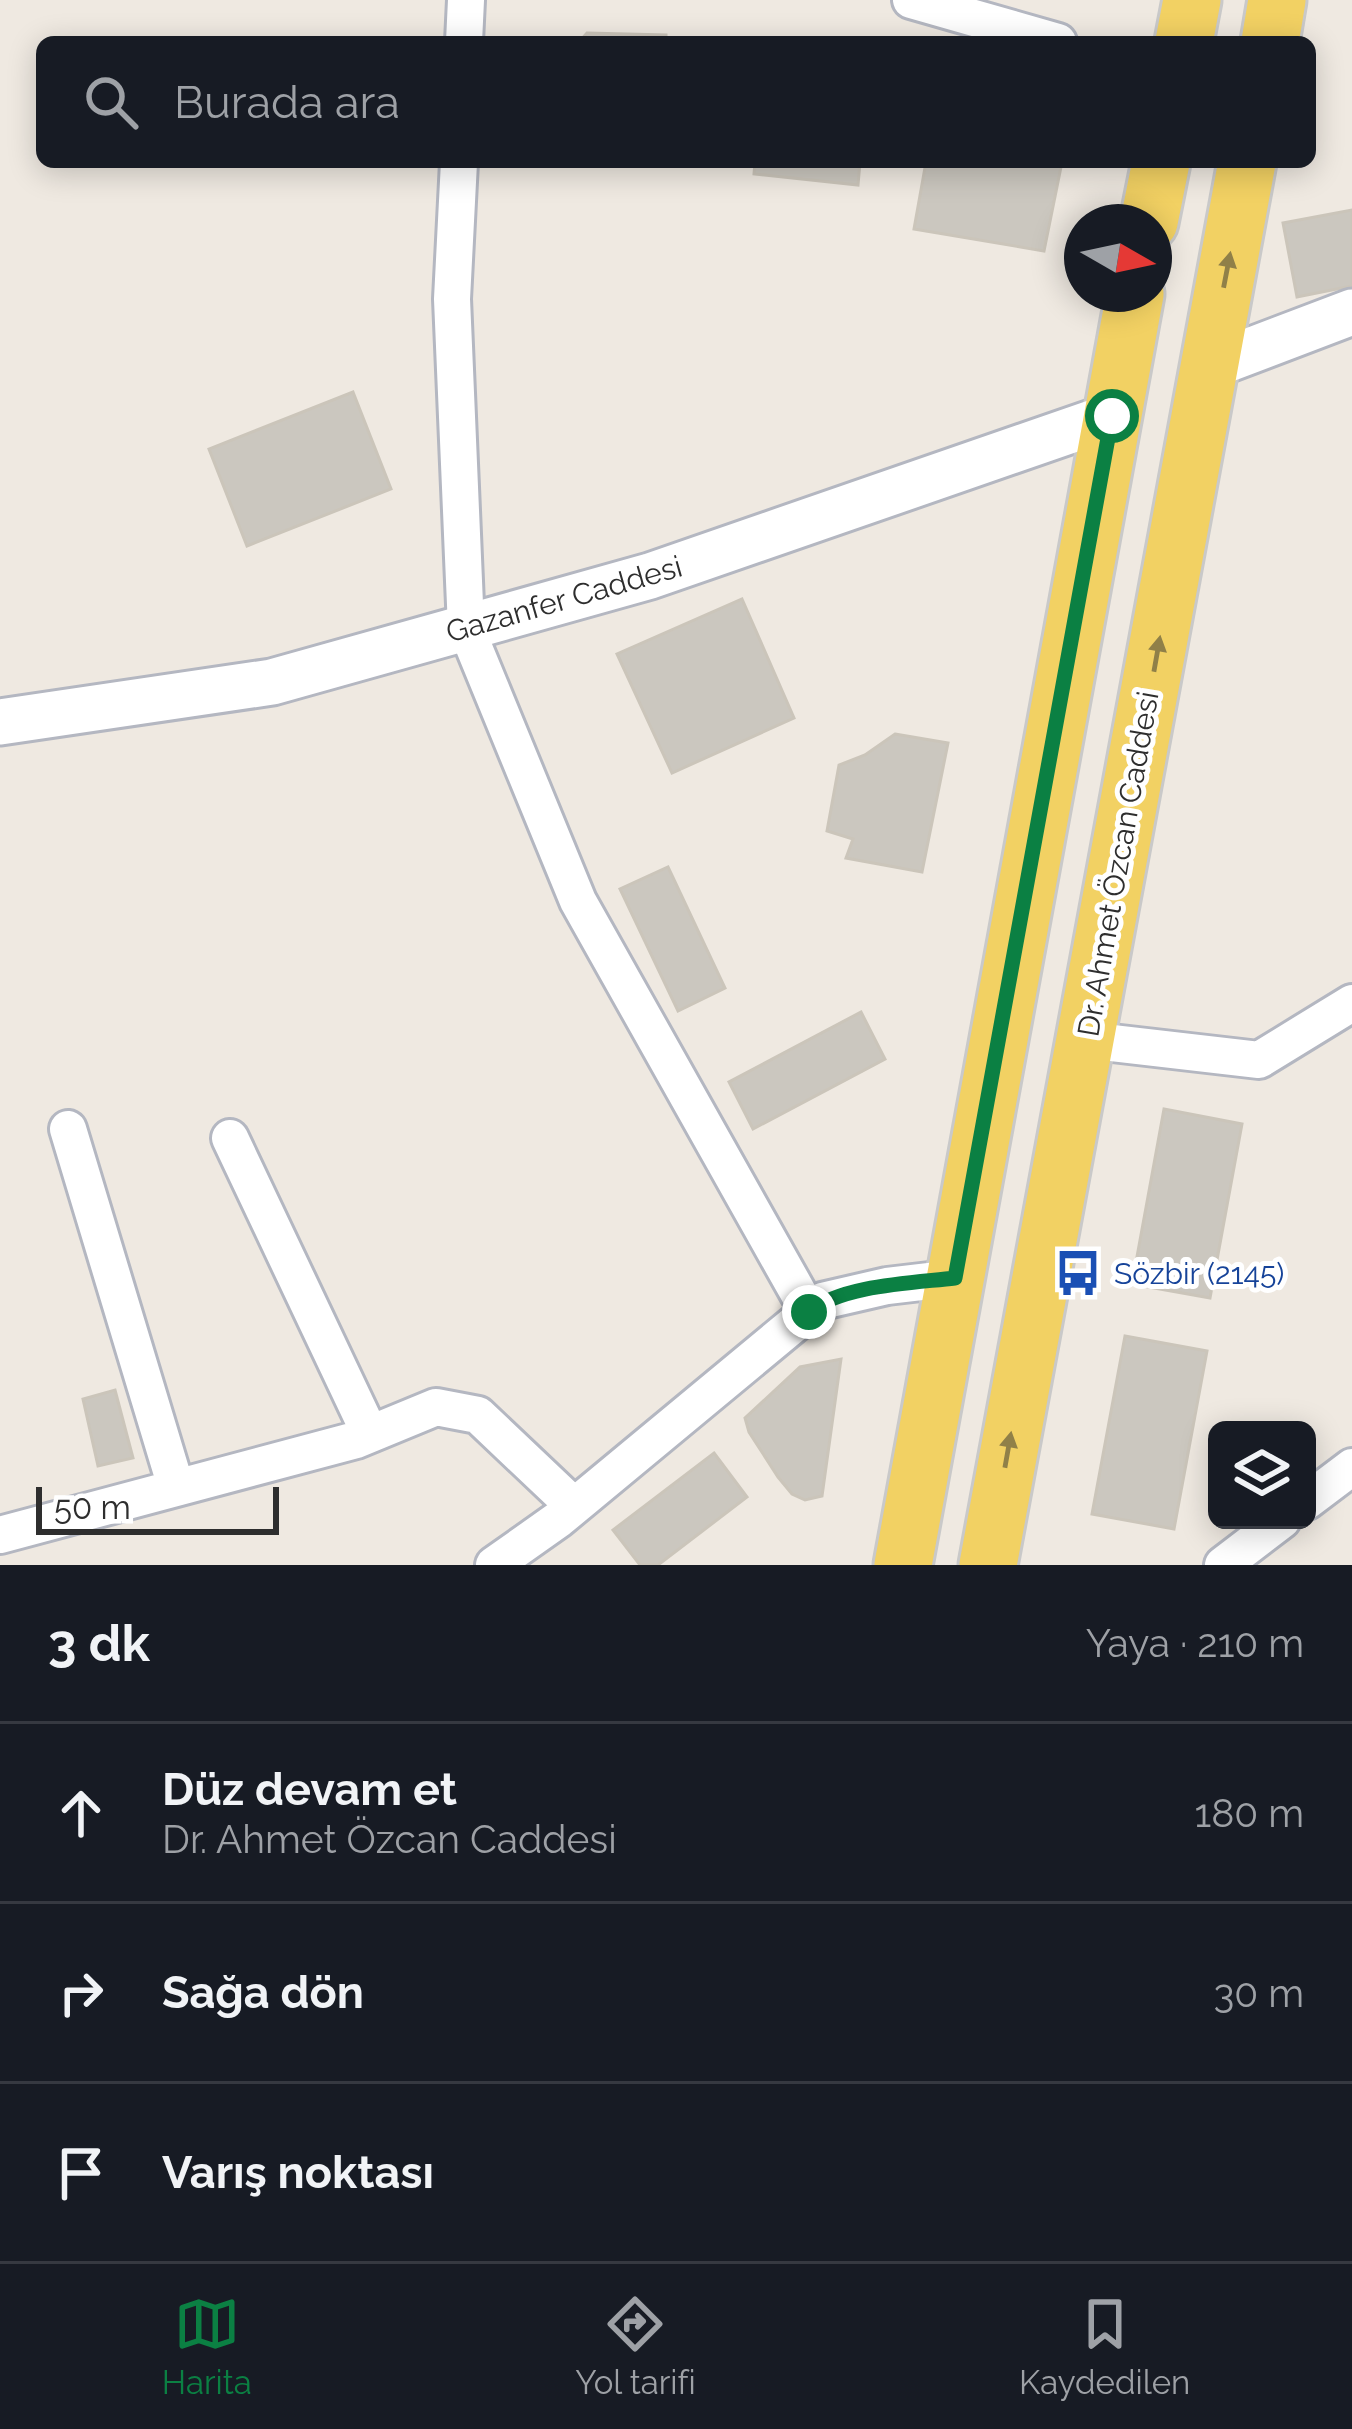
<!DOCTYPE html>
<html lang="tr">
<head>
<meta charset="utf-8">
<style>
  :root { --surface:#171b24; --page:#20242c; --text:#f1f3f6; --muted:#9ea1a6; --line:#363941; --accent:#0b8043 }
  body { margin:0; font-family:Raleway,sans-serif; background:var(--page); color:var(--text) }
  .controls { position:absolute; right:36px; bottom:36px; display:grid; overflow:hidden; border-radius:18px; box-shadow:0 6px 30px #0003 }
  .controls button { width:108px; height:108px; display:grid; place-items:center; padding:0; border:0; border-bottom:3px solid var(--line); background:var(--surface); color:var(--text); font:60px sans-serif }
  .compass { position:absolute; left:1064px; top:204px; width:108px; height:108px; border-radius:50%; background:var(--surface); box-shadow:0 6px 30px #0003; rotate:99deg }
  .scale { position:absolute; left:36px; bottom:30px; width:243px; box-sizing:border-box; padding-left:12px; border:6px solid #2e2e2e; border-top:0; font-size:33px; line-height:42px; white-space:nowrap; color:#2e2e2e; -webkit-text-stroke:9px #fff; paint-order:stroke }
  .stop { position:absolute; width:36px; height:36px; margin:-27px; border:9px solid #0b8043; border-radius:50%; background:#fff }
  .stop.end { background:#0b8043; border-color:#fff; box-shadow:0 3px 12px #0008 }
  .list { margin:0; padding:0; list-style:none }
  h2 { display:flex; justify-content:space-between; align-items:center; height:156px; margin:0; padding:0 48px; font-size:51px }
  h2 small { font-size:39px; font-weight:400; color:var(--muted) }
  .list li { display:grid; grid-template-columns:78px 1fr auto; gap:36px; align-items:center; box-sizing:border-box; height:180px; padding:0 48px; border-top:3px solid var(--line) }
  .list b { display:block; font-size:45px; white-space:nowrap }
  .list p { margin:0; font-size:39px; white-space:nowrap; color:var(--muted) }
  .list em { font-size:39px; font-style:normal; color:var(--muted) }
  .icon { flex:none; width:66px; height:66px; fill:none; stroke:currentColor; stroke-width:2; stroke-linecap:round; stroke-linejoin:round }
  .map { position:relative; flex:none; width:1352px; height:1565px; overflow:hidden }
  .search { position:absolute; background:var(--surface); box-shadow:0 6px 30px #0003; left:36px; right:36px; top:36px; height:132px; display:flex; align-items:center; gap:30px; box-sizing:border-box; padding:0 42px; border-radius:18px; color:var(--muted); font-size:45px }
  .sheet { height:696px; background:var(--surface) }
  nav { display:flex; justify-content:space-around; align-items:center; box-sizing:border-box; height:168px; border-top:3px solid var(--line); background:var(--surface); font-size:33px; color:var(--muted) }
  nav a { display:grid; justify-items:center; gap:6px }
  nav .on { color:var(--accent) }
  .map>svg:first-child { display:block }
  .building { fill:#cbc7bf; stroke:#cbc5ba; stroke-width:3 }
  .lines { fill:none; stroke-linecap:round; stroke-linejoin:round }
  .minor-casing { stroke:#b4b7c1; stroke-width:42 }
  .tertiary-casing { stroke:#b4b7c1; stroke-width:51 }
  .primary-casing { stroke:#c9c9c9; stroke-width:63 }
  .minor { stroke:#fff; stroke-width:36 }
  .tertiary { stroke:#fff; stroke-width:45 }
  .primary { stroke:#f2d163; stroke-width:57 }
  .oneway { fill:#908048 }
  .route { stroke:#0b8043; stroke-width:15 }
  .labels { text-anchor:middle; dominant-baseline:central; stroke-width:10; stroke-linejoin:round; paint-order:stroke }
  .street-label { font-size:30px; fill:#2e2e2e; stroke:#fff }
  .transit-label { font-size:30px; fill:#164399; stroke:#fff; text-anchor:start }
</style>
</head>
<body>
<div class="map">
<svg width="1352" height="1565" viewBox="0 0 1352 1565">
  <rect width="100%" height="100%" fill="#efe9e1"/>
  <!-- building -->
  <path class="building" d="M 587,33 L 666,35 L 666,42 L 579,42 Z
    M 755,162 L 860,162 L 858,185 L 754,174 Z
    M 926,162 L 1062,162 L 1044,251 L 914,229 Z
    M 1352,210 L 1352,286 L 1297,297 L 1283,223 Z
    M 353,392 L 391,489 L 247,546 L 209,449 Z
    M 742,599 L 794,718 L 672,773 L 617,654 Z
    M 895,734 L 948,743 L 922,872 L 846,858 L 853,839 L 827,831 L 839,765 L 865,755 Z
    M 668,867 L 725,988 L 678,1011 L 620,889 Z
    M 861,1012 L 885,1059 L 753,1129 L 729,1082 Z
    M 1164,1109 L 1242,1124 L 1210,1298 L 1132,1284 Z
    M 1125,1336 L 1207,1351 L 1174,1529 L 1092,1514 Z
    M 841,1359 L 822,1496 L 805,1500 L 792,1494 L 778,1477 L 749,1432 L 745,1418 L 800,1367 Z
    M 115,1390 L 133,1458 L 98,1466 L 83,1399 Z
    M 714,1453 L 747,1497 L 658,1565 L 640,1565 L 613,1530 Z"/>
  <g class="lines">
    <defs>
      <path id="minor" d="M 911,0 L 1058,42
        M 464,42 L 466,0
        M 459,162 L 452,299 L 466,628 L 578,901 L 809,1312
        M 1086,1040 L 1259,1060 L 1352,1003
        M 68,1129 L 176,1487
        M 230,1138 L 370,1434
        M 1307,1501 L 1352,1467
        M 0,1535 L 356,1440 L 436,1407 L 478,1415 L 574,1506
        M 494,1565 L 559,1519 L 822,1301 L 887,1286 L 955,1278
        M 1223,1565 L 1282,1520"/>
      <path id="tertiary" d="M 1210,366 L 1352,312
        M 0,722 L 272,682 L 650,576 L 1112,416"/>
      <path id="primary" d="M 1184,42 L 1192,0
        M 1270,42 L 1277,0
        M 1149,222 L 1161,162
        M 903,1565 L 1135,294
        M 988,1565 L 1247,162"/>
    </defs>
    <!-- minor casing -->
    <use href="#minor" class="minor-casing"/>
    <!-- tertiary casing -->
    <use href="#tertiary" class="tertiary-casing"/>
    <!-- primary casing -->
    <use href="#primary" class="primary-casing"/>
    <!-- minor -->
    <use href="#minor" class="minor"/>
    <!-- tertiary -->
    <use href="#tertiary" class="tertiary"/>
    <!-- primary -->
    <use href="#primary" class="primary"/>
  </g>
  <!-- one-way arrows -->
  <defs><path id="oneway-solid" d="M-6-.8H1V-3.2L6.5 0L1 3.2V.8H-6Z" transform="scale(3)"/></defs>
  <g class="oneway">
    <use href="#oneway-solid" transform="translate(1227 270) rotate(-79)"/>
    <use href="#oneway-solid" transform="translate(1157 654) rotate(-80)"/>
    <use href="#oneway-solid" transform="translate(1008 1450) rotate(-80)"/>
  </g>
  <g class="lines">
    <!-- route -->
    <path class="route" d="M 809,1312 C 842,1285 913,1283 955,1278 L 1112,416"/>
  </g>
  <!-- icons -->
  <defs>
    <symbol id="bus-bare" viewBox="-9 -9 18 18"><path d="M-5-6H5V4H4V6H2V4H-2V6H-4V4H-5ZM-3.5-4V0h7V-4ZM-3.5 1.2v1.5H-2V1.2ZM2 1.2v1.5H3.5V1.2Z" fill="#1a4fb4" stroke="#fff" stroke-width="2.5" paint-order="stroke"/></symbol>
  </defs>
  <g fill-rule="evenodd">
    <use href="#bus-bare" x="1045" y="1240" width="66" height="66"/>
  </g>
  <g class="labels">
    <!-- street labels -->
    <g class="street-label">
      <text transform="translate(564 599) rotate(-16)">Gazanfer Caddesi</text>
      <text transform="translate(1118 864) rotate(-80)">Dr. Ahmet Özcan Caddesi</text>
    </g>
    <!-- transit labels -->
    <g class="transit-label">
      <text x="1114" y="1273">Sözbir (2145)</text>
    </g>
  </g>
</svg>
<div class="controls">
<button><svg class="icon" aria-label="layers" viewBox="0 0 24 24"><path d="M12 4l9 5-9 5-9-5zM3 14l9 5 9-5"/></svg></button>
</div>
<svg class="compass" viewBox="-18 -18 36 36"><path d="M0-13l5 13h-10z" fill="#e53935"/><path d="M0 13l5-13h-10z" fill="#9ea1a6"/></svg>
<div class="scale">50 m</div>
<div class="stop" style="left:1112px;top:416px"></div>
<div class="stop end" style="left:809px;top:1312px"></div>
<div class="search"><svg class="icon" aria-label="search" viewBox="0 0 24 24"><circle cx="10" cy="10" r="6"/><path d="M15 15l6 6"/></svg>Burada ara</div>
</div>
<section class="sheet">
<h2>3 dk<small>Yaya · 210 m</small></h2>
<ul class="list">
<li><svg class="icon" aria-label="ahead" viewBox="0 0 24 24"><path d="M12 20V5M6 11l6-6 6 6"/></svg><div><b>Düz devam et</b><p>Dr. Ahmet Özcan Caddesi</p></div><em>180 m</em></li>
<li><svg class="icon" aria-label="right" viewBox="0 0 24 24"><path d="M7 20v-9h11M14 6l5 5-5 5"/></svg><div><b>Sağa dön</b></div><em>30 m</em></li>
<li><svg class="icon" aria-label="arrive" viewBox="0 0 24 24"><path d="M6 21V4h12l-3 4 3 4H6"/></svg><div><b>Varış noktası</b></div></li>
</ul>
</section>
<nav>
<a class="on"><svg class="icon" aria-label="map" viewBox="0 0 24 24"><path d="M3 6l6-2 6 2 6-2v14l-6 2-6-2-6 2zM9 4v14M15 6v14"/></svg>Harita</a>
<a><svg class="icon" aria-label="directions" viewBox="0 0 24 24"><path d="M12 3l9 9-9 9-9-9zM9 14v-3h6M13 9l2 2-2 2"/></svg>Yol tarifi</a>
<a><svg class="icon" aria-label="saved" viewBox="0 0 24 24"><path d="M7 4h10v16l-5-4-5 4z"/></svg>Kaydedilen</a>
</nav>
</body>
</html>
